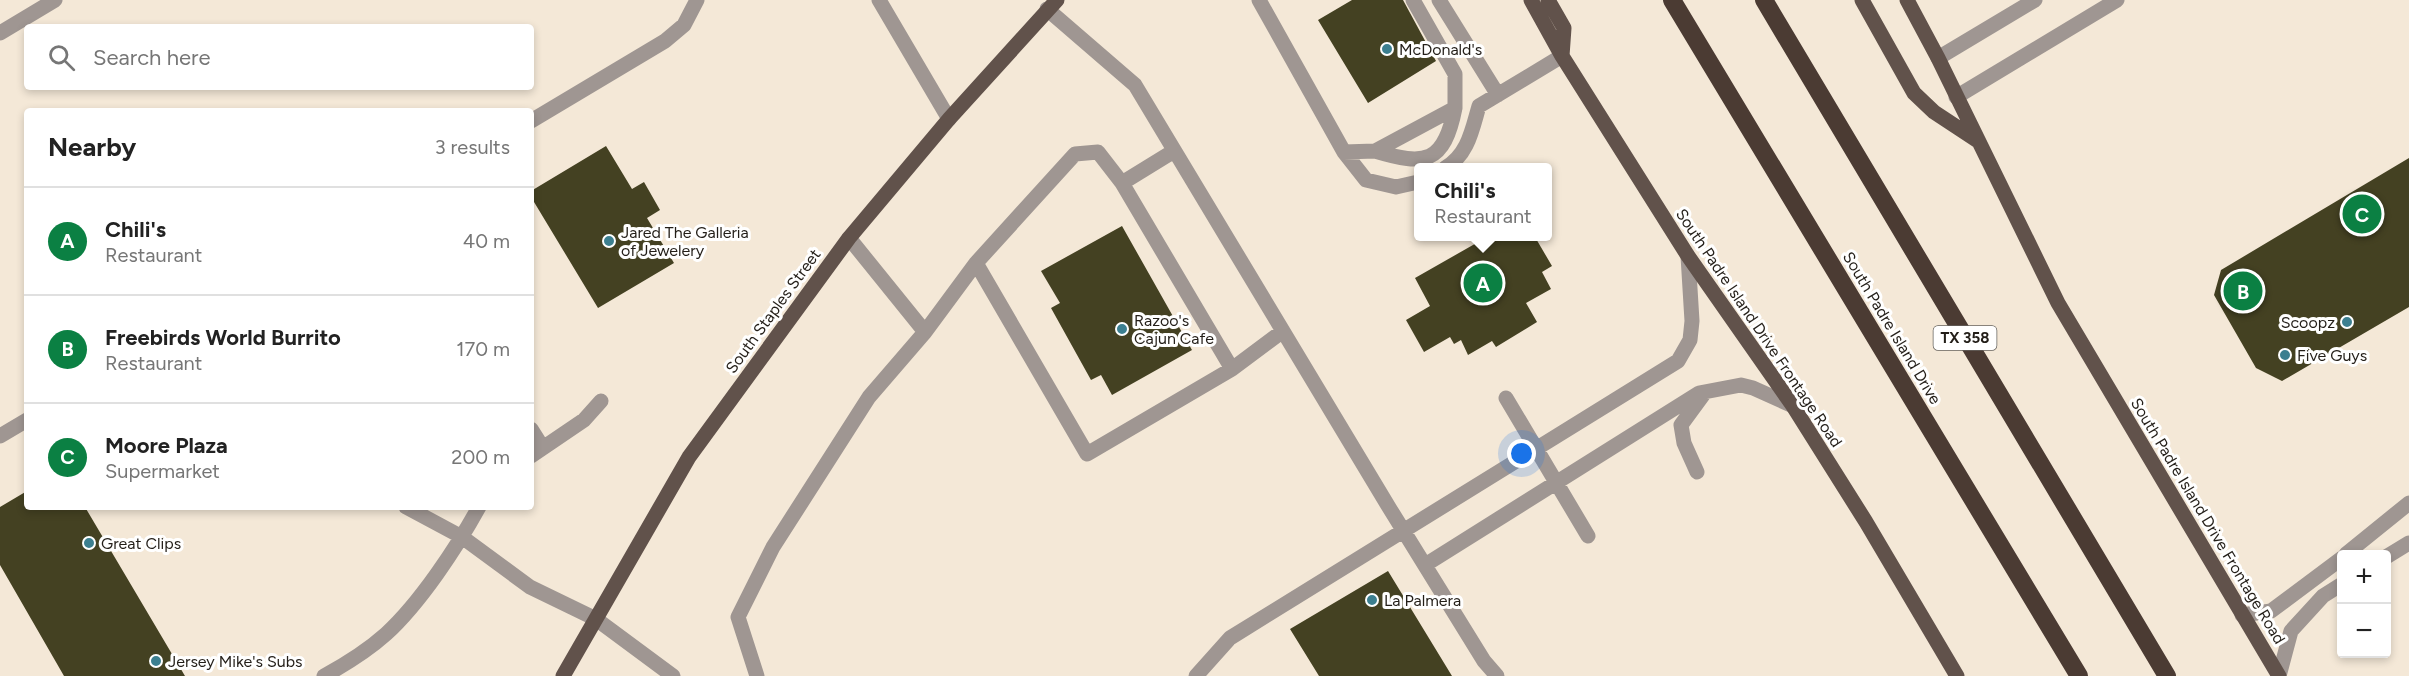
<!DOCTYPE html>
<html lang="en">
<head>
<meta charset="utf-8">
<style>
  :root { --surface:#fff; --page:#f6f6f6; --text:#222; --muted:#767676; --line:#e0e0e0; --accent:#0b8043 }
  body { margin:0; font-family:Figtree,sans-serif; background:var(--page); color:var(--text) }
  .controls { position:absolute; right:18px; bottom:18px; display:grid; overflow:hidden; border-radius:6px; box-shadow:0 3px 9px #0003 }
  .controls button { width:54px; height:54px; display:grid; place-items:center; padding:0; border:0; border-bottom:2px solid var(--line); background:var(--surface); color:var(--text); font:30px sans-serif }
  .you { position:absolute; left:1522px; top:454px; width:21px; height:21px; margin:-15px; border:4px solid #fff; border-radius:50%; background:#1a73e8; box-shadow:0 0 0 9px #1a73e833 }
  .badge { display:grid; place-items:center; width:39px; height:39px; border-radius:50%; background:var(--accent); color:#fff; font-size:20px; font-weight:700 }
  .pin { position:absolute; translate:-50% -50%; border:3px solid #fff; box-shadow:0 2px 6px #0006 }
  .popup { position:absolute; left:1414px; top:163px; width:138px; height:78px; box-sizing:border-box; display:grid; place-content:center; border-radius:6px; background:var(--surface); filter:drop-shadow(0 2px 4px #0005); font-size:20px; white-space:nowrap; color:var(--muted) }
  .popup b { font-size:22px; color:var(--text) }
  .popup::after { content:''; position:absolute; left:50%; top:100%; margin-left:-12px; border:12px solid transparent; border-top-color:var(--surface) }
  .list { margin:0; padding:0; list-style:none }
  h2 { display:flex; justify-content:space-between; align-items:center; height:78px; margin:0; padding:0 24px; font-size:26px }
  h2 small { font-size:20px; font-weight:400; color:var(--muted) }
  .list li { display:grid; grid-template-columns:39px 1fr auto; gap:18px; align-items:center; box-sizing:border-box; height:108px; padding:0 24px; border-top:2px solid var(--line) }
  .list b { display:block; font-size:22px; white-space:nowrap }
  .list p { margin:0; font-size:20px; white-space:nowrap; color:var(--muted) }
  .list em { font-size:20px; font-style:normal; color:var(--muted) }
  .icon { flex:none; width:33px; height:33px; fill:none; stroke:currentColor; stroke-width:2; stroke-linecap:round; stroke-linejoin:round }
  .map { position:relative; flex:none; width:2409px; height:676px; overflow:hidden }
  .search { position:absolute; background:var(--surface); box-shadow:0 3px 9px #0003; left:24px; top:24px; width:510px; height:66px; display:flex; align-items:center; gap:15px; box-sizing:border-box; padding:0 21px; border-radius:6px; color:var(--muted); font-size:22px }
  .panel { position:absolute; background:var(--surface); box-shadow:0 3px 9px #0003; left:24px; top:108px; width:510px; height:402px; border-radius:6px }
  .map>svg:first-child { display:block }
  .building { fill:#444122 }
  .lines { fill:none; stroke-linecap:round; stroke-linejoin:round }
  .minor { stroke:#9f9692; stroke-width:15 }
  .major { stroke:#61524b; stroke-width:15 }
  .highway { stroke:#4b3b33; stroke-width:18 }
  .poi-dot { fill:#3c7f90; stroke:#fff; stroke-width:2 }
  .labels { text-anchor:middle; dominant-baseline:central; stroke-width:6; stroke-linejoin:round; paint-order:stroke }
  .shield { fill:#fff; stroke:#65625d; stroke-width:1.5 }
  .shield-label { font-size:15px; font-weight:bold; fill:#231e18 }
  .poi-label { font-size:16px; fill:#231e18; stroke:#fff; text-anchor:start }
  .street-label { font-size:16px; fill:#231e18; stroke:#fff }
</style>
</head>
<body>
<div class="map">
<svg width="2409" height="676" viewBox="0 0 2409 676">
  <rect width="100%" height="100%" fill="#f4e8d7"/>
  <!-- building -->
  <path class="building" d="M 1352,0 L 1403,0 L 1436,61 L 1368,103 L 1318,20 Z
    M 606,146 L 632,189 L 644,182 L 660,210 L 647,218 L 674,263 L 598,308 L 531,197 L 531,191 Z
    M 2409,158 L 2409,307 L 2282,381 L 2256,368 L 2214,295 L 2221,270 Z
    M 1122,226 L 1192,350 L 1112,395 L 1101,375 L 1091,380 L 1051,308 L 1060,303 L 1041,271 Z
    M 1487,237 L 1535,237 L 1552,266 L 1542,272 L 1551,289 L 1526,303 L 1537,322 L 1496,347 L 1492,341 L 1468,355 L 1461,340 L 1454,344 L 1450,337 L 1424,352 L 1406,320 L 1430,306 L 1415,278 Z
    M 27,491 L 27,507 L 85,507 L 185,676 L 64,676 L 0,565 L 0,507 Z
    M 1388,571 L 1452,676 L 1319,676 L 1290,629 Z"/>
  <g class="lines">
    <!-- minor -->
    <path class="minor" d="M 879,0 L 949,119
      M 1259,0 L 1344,152 L 1366,180 L 1396,187 L 1418,182
      M 1439,0 L 1498,95
      M 1047,9 L 1135,85 L 1390,509 L 1484,661 L 1497,676
      M 0,33 L 55,0
      M 1938,58 L 2035,0
      M 1956,97 L 2117,0
      M 531,121 L 665,41 L 684,25 L 697,0
      M 1375,151 C 1425,166 1444,164 1455,108
      M 1344,152 L 1375,151 L 1455,108 L 1455,74 L 1413,0
      M 1445,168 C 1468,155 1472,130 1479,106 L 1562,56
      M 1122,183 L 1174,151
      M 849,238 L 925,332
      M 976,263 L 1087,454 L 1232,369
      M 1506,398 L 1588,536
      M 531,429 L 543,448
      M 0,436 L 27,420
      M 531,456 L 584,420 L 601,401
      M 1697,472 L 1684,443 L 1681,425 L 1703,395
      M 406,507 L 462,537 L 530,587 L 596,619 L 673,676
      M 2346,554 L 2409,503
      M 2386,557 L 2409,543
      M 1425,565 L 1699,393 L 1741,385 L 1753,388 L 1793,406
      M 2242,615 L 2271,611 L 2342,558
      M 324,676 C 346,664 367,651 386,634 C 420,603 457,547 479,507
      M 757,676 L 738,617 L 773,547 L 869,397 L 925,332 L 976,263 L 1075,154 L 1098,152 L 1122,183 L 1232,369 L 1283,331
      M 1196,676 L 1230,638 L 1678,361 L 1690,340 L 1692,321 L 1688,256
      M 2279,676 L 2291,631 L 2323,596 L 2342,584"/>
    <!-- major -->
    <path class="major" d="M 1531,0 L 1562,56 L 1688,256 L 1793,406 L 1866,522 L 1957,676
      M 1548,0 L 1564,28 L 1562,56
      M 1862,0 L 1914,93 L 1934,112 L 1978,141
      M 1907,0 L 1938,58 L 2058,303 L 2279,676
      M 563,676 L 689,457 L 849,238 L 949,119 L 1057,0"/>
    <!-- highway -->
    <path class="highway" d="M 1672,0 L 2079,676
      M 1764,0 L 2167,676"/>
  </g>
  <!-- markers -->
  <g class="poi-dot">
    <circle cx="1387" cy="49" r="6"/>
    <circle cx="609" cy="241" r="6"/>
    <circle cx="2347" cy="322" r="6"/>
    <circle cx="1122" cy="329" r="6"/>
    <circle cx="2285" cy="355" r="6"/>
    <circle cx="89" cy="543" r="6"/>
    <circle cx="1372" cy="600" r="6"/>
    <circle cx="156" cy="661" r="6"/>
  </g>
  <g class="labels">
    <!-- shield labels -->
    <rect class="shield" x="1933.5" y="326" width="63" height="24" rx="4.5"/>
    <g class="shield-label">
      <text x="1965" y="338">TX 358</text>
    </g>
    <!-- poi labels -->
    <g class="poi-label">
      <text x="1399" y="49">McDonald's</text>
      <text x="621" y="232">Jared The Galleria<tspan x="621" dy="18">of Jewelery</tspan></text>
      <text x="1134" y="320">Razoo's<tspan x="1134" dy="18">Cajun Cafe</tspan></text>
      <text x="2335" y="322" text-anchor="end">Scoopz</text>
      <text x="2297" y="355">Five Guys</text>
      <text x="101" y="543">Great Clips</text>
      <text x="1384" y="600">La Palmera</text>
      <text x="168" y="661">Jersey Mike's Subs</text>
    </g>
    <!-- street labels -->
    <g class="street-label">
      <text transform="translate(773 311) rotate(-54)">South Staples Street</text>
      <text transform="translate(1759 328) rotate(56)">South Padre Island Drive Frontage Road</text>
      <text transform="translate(1892 328) rotate(59)">South Padre Island Drive</text>
      <text transform="translate(2208 521) rotate(59)">South Padre Island Drive Frontage Road</text>
    </g>
  </g>
</svg>
<div class="controls">
<button>+</button>
<button>−</button>
</div>
<div class="you"></div>
<div class="pin badge" style="left:1483px;top:283px">A</div>
<div class="popup"><b>Chili's</b>Restaurant</div>
<div class="pin badge" style="left:2243px;top:291px">B</div>
<div class="pin badge" style="left:2362px;top:214px">C</div>
<div class="search"><svg class="icon" aria-label="search" viewBox="0 0 24 24"><circle cx="10" cy="10" r="6"/><path d="M15 15l6 6"/></svg>Search here</div>
<section class="panel">
<h2>Nearby<small>3 results</small></h2>
<ul class="list">
<li><span class="badge">A</span><div><b>Chili's</b><p>Restaurant</p></div><em>40 m</em></li>
<li><span class="badge">B</span><div><b>Freebirds World Burrito</b><p>Restaurant</p></div><em>170 m</em></li>
<li><span class="badge">C</span><div><b>Moore Plaza</b><p>Supermarket</p></div><em>200 m</em></li>
</ul>
</section>
</div>
</body>
</html>
